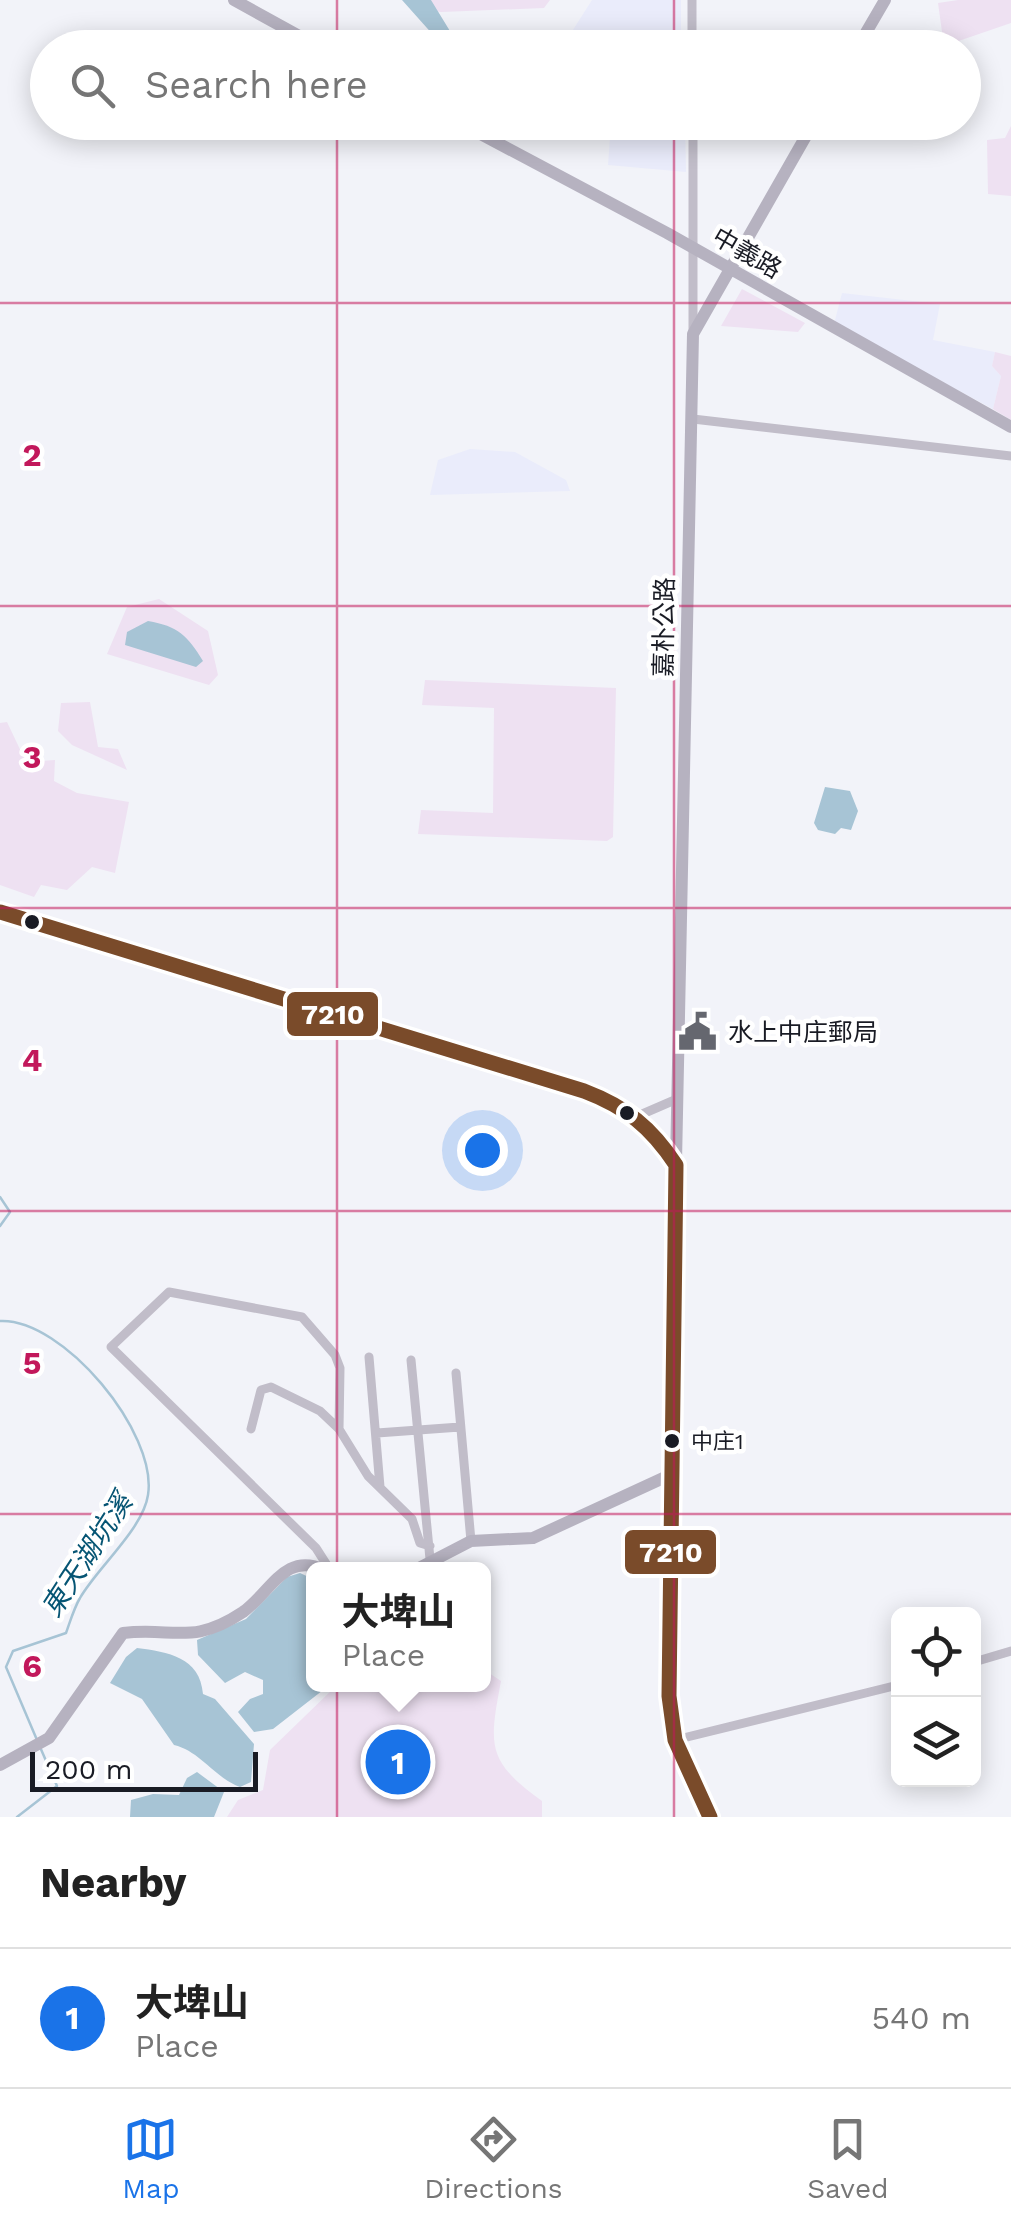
<!DOCTYPE html>
<html lang="en">
<head>
<meta charset="utf-8">
<style>
  :root { --surface:#fff; --page:#f2f2f2; --text:#222; --muted:#767676; --line:#e0e0e0; --accent:#1a73e8 }
  body { margin:0; font-family:"Work Sans","Noto Sans TC",sans-serif; background:var(--page); color:var(--text) }
  .controls { position:absolute; right:30px; bottom:30px; display:grid; overflow:hidden; border-radius:15px; box-shadow:0 5px 25px #0003 }
  .controls button { width:90px; height:90px; display:grid; place-items:center; padding:0; border:0; border-bottom:2px solid var(--line); background:var(--surface); color:var(--text); font:50px sans-serif }
  .scale { position:absolute; left:30px; bottom:25px; width:228px; box-sizing:border-box; padding-left:10px; border:5px solid #191b24; border-top:0; font-size:28px; line-height:35px; white-space:nowrap; color:#191b24; -webkit-text-stroke:8px #fff; paint-order:stroke }
  .you { position:absolute; left:482px; top:1150px; width:35px; height:35px; margin:-25px; border:8px solid #fff; border-radius:50%; background:#1a73e8; box-shadow:0 0 0 15px #1a73e833 }
  .badge { display:grid; place-items:center; width:65px; height:65px; border-radius:50%; background:var(--accent); color:#fff; font-size:32px; font-weight:700 }
  .pin { position:absolute; translate:-50% -50%; border:5px solid #fff; box-shadow:0 2px 10px #0006 }
  .popup { position:absolute; left:306px; top:1562px; width:185px; height:130px; box-sizing:border-box; display:grid; place-content:center; border-radius:15px; background:var(--surface); filter:drop-shadow(0 2px 8px #0005); font-size:32px; white-space:nowrap; color:var(--muted) }
  .popup b { font-size:38px; color:var(--text) }
  .popup::after { content:''; position:absolute; left:50%; top:100%; margin-left:-20px; border:20px solid transparent; border-top-color:var(--surface) }
  .list { margin:0; padding:0; list-style:none }
  h2 { display:flex; justify-content:space-between; align-items:center; height:130px; margin:0; padding:0 40px; font-size:42px }
  h2 small { font-size:32px; font-weight:400; color:var(--muted) }
  .list li { display:grid; grid-template-columns:65px 1fr auto; gap:30px; align-items:center; box-sizing:border-box; height:140px; padding:0 40px; border-top:2px solid var(--line) }
  .list b { display:block; font-size:38px; white-space:nowrap }
  .list p { margin:0; font-size:32px; white-space:nowrap; color:var(--muted) }
  .list em { font-size:32px; font-style:normal; color:var(--muted) }
  .icon { flex:none; width:55px; height:55px; fill:none; stroke:currentColor; stroke-width:2; stroke-linecap:round; stroke-linejoin:round }
  .map { position:relative; flex:none; width:1011px; height:1817px; overflow:hidden }
  .search { position:absolute; background:var(--surface); box-shadow:0 5px 25px #0003; left:30px; right:30px; top:30px; height:110px; display:flex; align-items:center; gap:25px; box-sizing:border-box; padding:0 35px; border-radius:55px; color:var(--muted); font-size:38px }
  .sheet { height:270px; background:var(--surface) }
  nav { display:flex; justify-content:space-around; align-items:center; box-sizing:border-box; height:140px; border-top:2px solid var(--line); background:var(--surface); font-size:28px; color:var(--muted) }
  nav a { display:grid; justify-items:center; gap:5px }
  nav .on { color:var(--accent) }
  .map>svg:first-child { display:block }
  .built { fill:#eaecfb }
  .green { fill:#eee1f2 }
  .water { fill:#a7c4d5 }
  .lines { fill:none; stroke-linecap:round; stroke-linejoin:round }
  .stream { stroke:#a7c4d5; stroke-width:2.5 }
  .street { stroke:#c1bdc9; stroke-width:9 }
  .secondary { stroke:#b6b2c0; stroke-width:12 }
  .bus-1-casing { stroke:#fff; stroke-width:22 }
  .bus-1 { stroke:#7a4b2a; stroke-width:15 }
  .grid { fill:none; stroke:#c2185b; stroke-width:2.5; stroke-opacity:0.55 }
  .bus-dot { fill:#191b24; stroke:#fff; stroke-width:4 }
  .labels { text-anchor:middle; dominant-baseline:central; stroke-width:9; stroke-linejoin:round; paint-order:stroke }
  .bus-label { font-size:22px; fill:#191b24; stroke:#fff; text-anchor:start }
  .street-label { font-size:25px; fill:#191b24; stroke:#fff }
  .poi-label { font-size:25px; fill:#191b24; stroke:#fff; text-anchor:start }
  .water-label { font-size:28px; font-style:italic; fill:#065574; stroke:#fff }
  .grid-label { font-size:32px; text-anchor:middle; font-weight:bold; fill:#c2185b; stroke:#fff; stroke-width:9; stroke-linejoin:round; paint-order:stroke }
  .line-badge { stroke:#fff; stroke-width:4 }
  .badge-label { font-size:28px; text-anchor:middle; font-weight:bold; fill:#fff }
</style>
</head>
<body>
<div class="map">
<svg width="1011" height="1817" viewBox="0 0 1011 1817">
  <rect width="100%" height="100%" fill="#f2f3f9"/>
  <!-- built -->
  <path class="built" d="M 592,0 L 681,0 L 681,35 L 571,33 Z
    M 601,123 L 685,123 L 686,172 L 608,165 L 611,124 Z
    M 842,293 L 940,304 L 933,340 L 995,352 L 992,366 L 1001,376 L 993,409 L 834,324 Z
    M 470,449 L 515,452 L 566,480 L 570,491 L 430,495 L 438,460 Z"/>
  <!-- green -->
  <path class="green" d="M 431,0 L 550,0 L 544,8 L 441,12 L 435,11 Z
    M 958,0 L 1011,0 L 1011,23 L 944,46 L 938,3 Z
    M 1011,126 L 1011,196 L 988,194 L 987,140 L 1005,138 Z
    M 742,289 L 805,323 L 798,332 L 721,326 Z
    M 995,352 L 1011,356 L 1011,420 L 993,409 L 1001,376 L 992,366 Z
    M 159,599 L 208,631 L 218,675 L 209,685 L 107,654 L 127,607 Z
    M 425,680 L 616,688 L 613,837 L 607,841 L 418,834 L 421,810 L 493,813 L 494,708 L 422,705 Z
    M 90,702 L 98,747 L 118,749 L 127,770 L 72,745 L 58,731 L 61,703 Z
    M 7,722 L 26,762 L 55,760 L 54,781 L 77,793 L 129,802 L 115,873 L 92,867 L 67,890 L 41,885 L 34,897 L 0,885 L 0,723 Z
    M 483,1669 L 501,1681 C 489,1745 486,1761 542,1801 L 542,1817 L 227,1817 L 238,1800 L 263,1790 L 270,1750 L 337,1685 L 483,1684 Z"/>
  <!-- water -->
  <path class="water" d="M 402,0 L 431,0 L 453,36 L 452,42 L 443,46 Z
    M 148,621 C 178,626 188,636 203,661 L 196,667 L 125,645 L 127,632 Z
    M 825,787 L 850,791 L 858,811 L 851,830 L 841,828 L 835,834 L 818,830 L 814,823 Z
    M 300,1573 L 313,1579 L 313,1684 L 327,1687 L 273,1729 L 254,1732 L 238,1712 L 250,1699 L 263,1694 L 263,1680 L 245,1672 L 225,1683 L 198,1655 L 197,1640 L 246,1619 L 287,1577 Z
    M 137,1648 C 168,1652 200,1657 203,1694 L 215,1699 L 254,1744 L 251,1782 L 240,1787 C 215,1778 200,1751 174,1745 L 142,1699 L 110,1683 L 126,1657 Z
    M 197,1772 L 224,1792 L 214,1817 L 130,1817 L 131,1800 L 153,1794 L 179,1795 L 187,1778 Z"/>
  <g class="lines">
    <!-- stream -->
    <path class="stream" d="M 0,1197 L 10,1212 L 0,1226
      M 0,1321 C 63,1318 158,1433 148,1495 C 143,1529 97,1568 80,1598 C 74,1608 70,1622 66,1633 L 13,1651 L 6,1667 L 37,1740
      M 17,1817 L 57,1786 L 40,1747"/>
    <!-- street -->
    <path class="street" d="M 692,0 L 692,48
      M 693,122 L 693,331
      M 693,419 L 1011,456
      M 640,1115 L 677,1099
      M 369,1357 L 380,1487
      M 411,1360 L 430,1559
      M 456,1373 L 471,1541
      M 251,1429 L 261,1390 L 271,1387 L 320,1411 L 339,1429 L 368,1476 L 412,1519 L 420,1543 L 430,1546
      M 377,1433 L 460,1427
      M 330,1570 L 316,1548 L 111,1347 L 169,1292 L 302,1317 L 335,1355 L 340,1368 L 339,1429
      M 974,1662 L 1011,1651
      M 675,1740 L 898,1685"/>
    <!-- secondary -->
    <path class="secondary" d="M 234,0 L 321,48
      M 857,48 L 885,0
      M 458,122 L 667,233 L 1011,427
      M 0,912 L 584,1091 C 634,1109 648,1120 676,1165 L 669,1696 L 675,1740 L 710,1817
      M 676,1162 L 693,334 L 814,122
      M 415,1570 L 471,1541 L 533,1538 L 672,1474
      M 0,1765 L 49,1738 L 123,1633 C 174,1627 192,1646 243,1612 C 271,1592 285,1551 324,1570"/>
    <defs>
      <path id="bus-1" d="M 0,912 L 584,1091 C 626,1107 651,1127 676,1165 L 669,1696 L 675,1740 L 710,1817"/>
    </defs>
    <!-- bus-1 casing -->
    <use href="#bus-1" class="bus-1-casing"/>
    <!-- bus-1 -->
    <use href="#bus-1" class="bus-1"/>
  </g>
  <!-- grid -->
  <path class="grid" d="M 337,0 L 337,48M 674,0 L 674,48M 337,122 L 337,1817M 674,122 L 674,1817M 0,303 L 1011,303M 0,606 L 1011,606M 0,908 L 1011,908M 0,1211 L 1011,1211M 0,1514 L 1011,1514"/>
  <!-- icons -->
  <defs>
    <symbol id="civic-bare" viewBox="-9 -9 18 18"><path d="M-.6-6.5H3V-4.5H.6V-3L4-1V1h2V6H-6V1h2V-1L-.6-3ZM-1.2 2.5V6h2.4V2.5Z" fill="#65676f" stroke="#fff" stroke-width="2.5" paint-order="stroke"/></symbol>
  </defs>
  <g fill-rule="evenodd">
    <use href="#civic-bare" x="670" y="1004" width="55" height="55"/>
  </g>
  <!-- markers -->
  <g class="bus-dot">
    <circle cx="32" cy="922" r="9"/>
    <circle cx="627" cy="1113" r="9"/>
    <circle cx="672" cy="1441" r="9"/>
  </g>
  <g class="labels">
    <!-- bus labels -->
    <g class="bus-label">
      <text x="691" y="1441">中庄1</text>
    </g>
    <!-- street labels -->
    <g class="street-label">
      <text transform="translate(747 253) rotate(30)">中義路</text>
      <text transform="translate(664 627) rotate(-89)">嘉朴公路</text>
    </g>
    <!-- poi labels -->
    <g class="poi-label">
      <text x="728" y="1032">水上中庄郵局</text>
    </g>
    <!-- water labels -->
    <g class="water-label">
      <text transform="translate(87 1555) rotate(-57)">東天湖坑溪</text>
    </g>
  </g>
  <g class="grid-label">
    <text x="32" y="466">2</text>
    <text x="32" y="768">3</text>
    <text x="32" y="1071">4</text>
    <text x="32" y="1374">5</text>
    <text x="32" y="1677">6</text>
  </g>
  <g class="line-badge">
    <rect x="285" y="990" width="95" height="48" rx="10" fill="#7a4b2a"/>
    <rect x="623" y="1528" width="95" height="48" rx="10" fill="#7a4b2a"/>
  </g>
  <g class="badge-label">
    <text x="333" y="1024">7210</text>
    <text x="671" y="1562">7210</text>
  </g>
</svg>
<div class="controls">
<button><svg class="icon" aria-label="locate" viewBox="0 0 24 24"><circle cx="12" cy="12" r="6"/><path d="M12 2v4M12 18v4M2 12h4M18 12h4"/></svg></button>
<button><svg class="icon" aria-label="layers" viewBox="0 0 24 24"><path d="M12 4l9 5-9 5-9-5zM3 14l9 5 9-5"/></svg></button>
</div>
<div class="scale">200 m</div>
<div class="you"></div>
<div class="pin badge" style="left:398px;top:1762px">1</div>
<div class="popup"><b>大埤山</b>Place</div>
<div class="search"><svg class="icon" aria-label="search" viewBox="0 0 24 24"><circle cx="10" cy="10" r="6"/><path d="M15 15l6 6"/></svg>Search here</div>
</div>
<section class="sheet">
<h2>Nearby<small></small></h2>
<ul class="list">
<li><span class="badge">1</span><div><b>大埤山</b><p>Place</p></div><em>540 m</em></li>
</ul>
</section>
<nav>
<a class="on"><svg class="icon" aria-label="map" viewBox="0 0 24 24"><path d="M3 6l6-2 6 2 6-2v14l-6 2-6-2-6 2zM9 4v14M15 6v14"/></svg>Map</a>
<a><svg class="icon" aria-label="directions" viewBox="0 0 24 24"><path d="M12 3l9 9-9 9-9-9zM9 14v-3h6M13 9l2 2-2 2"/></svg>Directions</a>
<a><svg class="icon" aria-label="saved" viewBox="0 0 24 24"><path d="M7 4h10v16l-5-4-5 4z"/></svg>Saved</a>
</nav>
</body>
</html>
